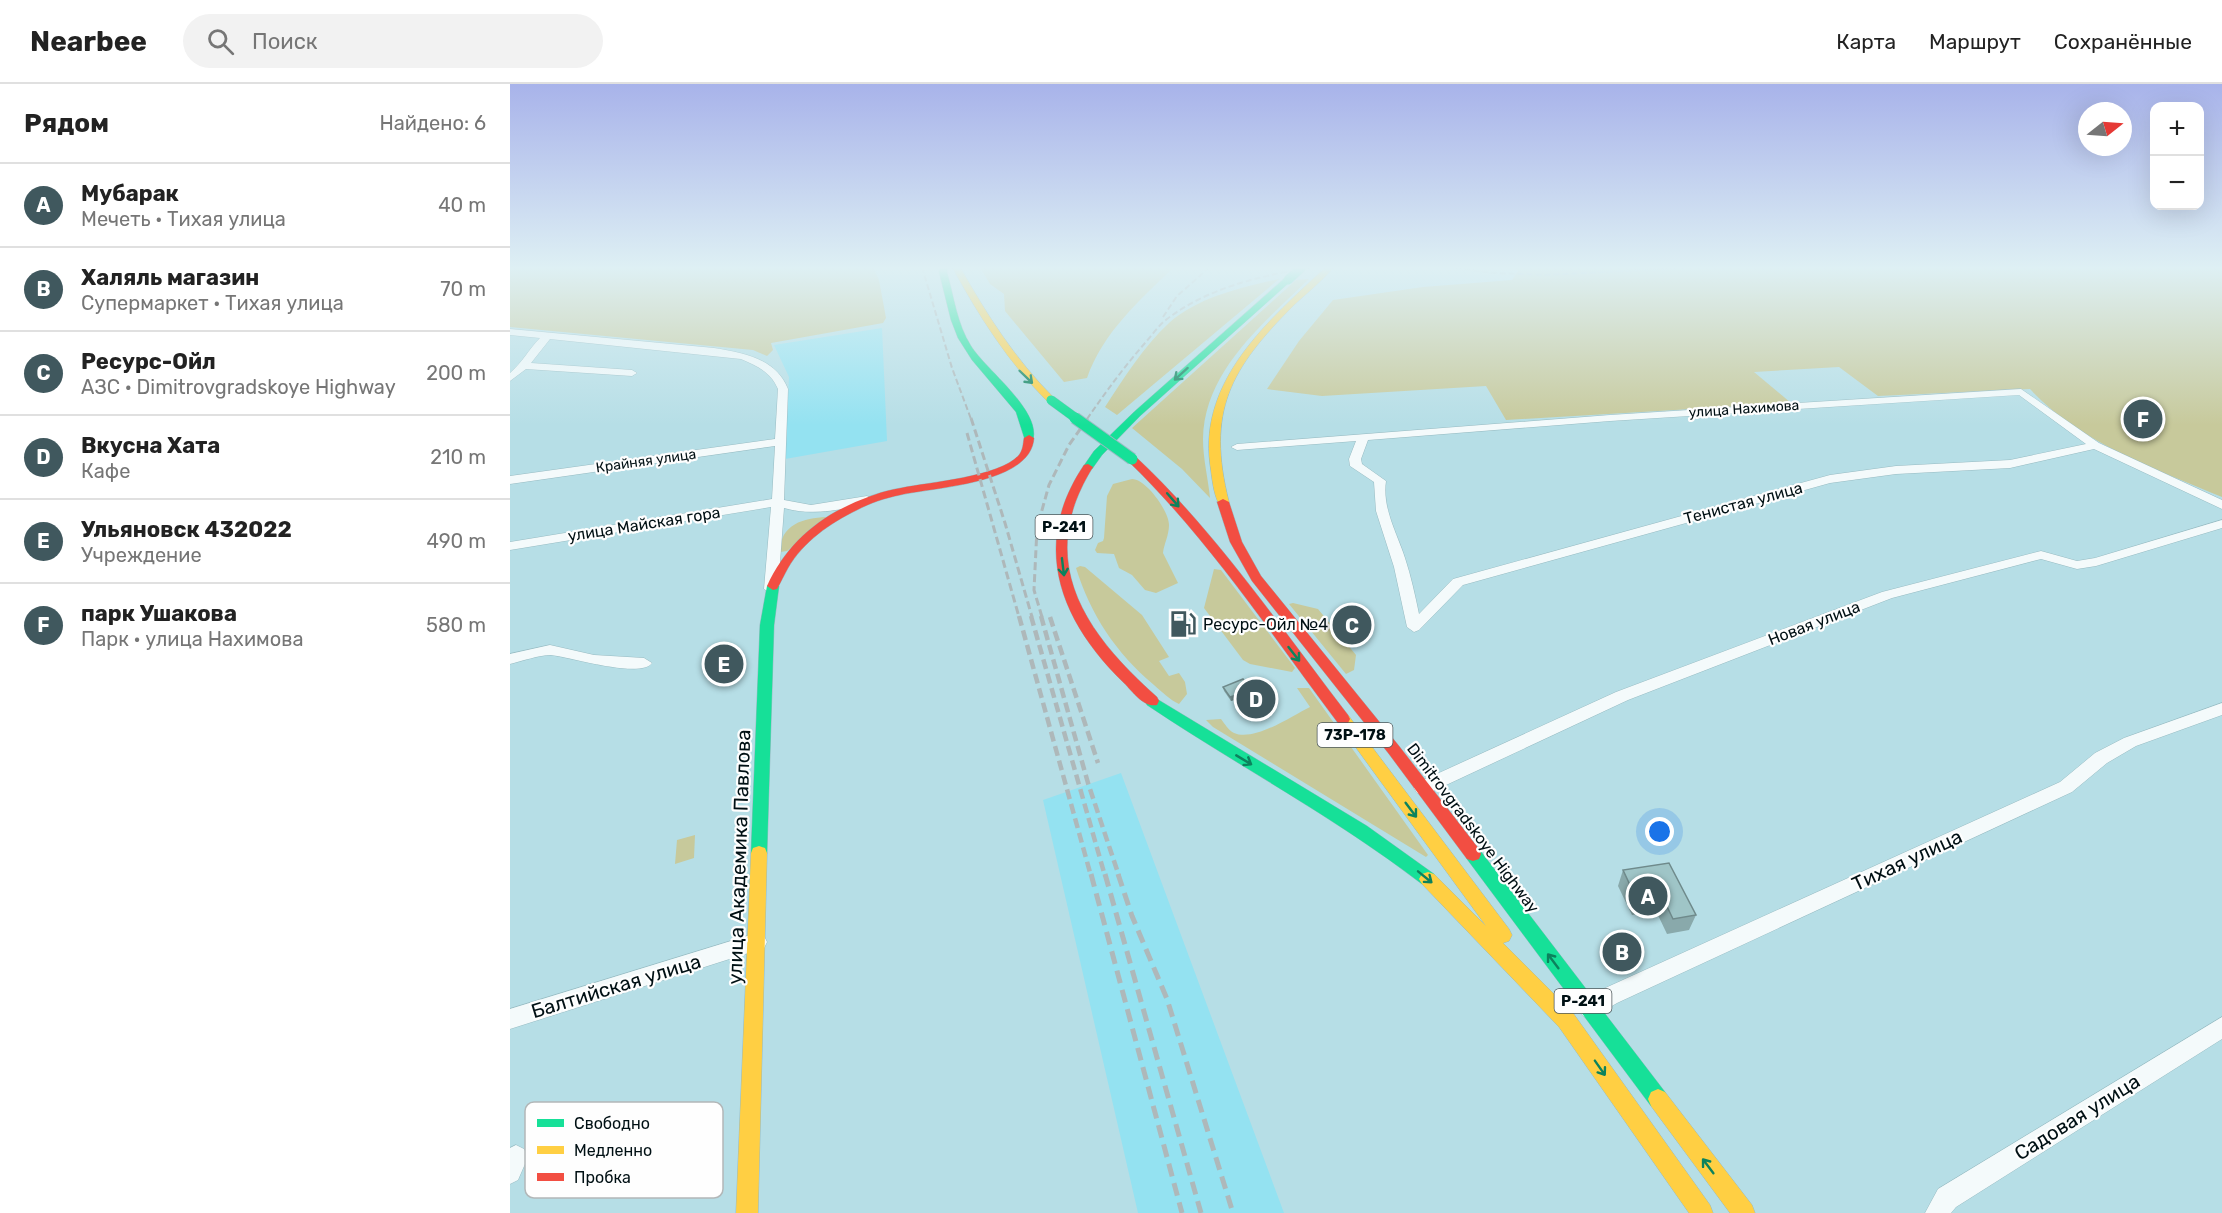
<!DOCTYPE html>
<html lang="ru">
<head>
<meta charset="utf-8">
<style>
  :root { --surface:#fff; --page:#f2f2f2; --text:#222; --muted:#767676; --line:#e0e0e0; --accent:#40585e }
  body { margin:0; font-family:Rubik,sans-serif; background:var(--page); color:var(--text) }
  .controls { position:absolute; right:18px; top:18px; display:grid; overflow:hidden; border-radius:12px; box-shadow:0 6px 24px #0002 }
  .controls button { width:54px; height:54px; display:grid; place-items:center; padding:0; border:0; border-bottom:2px solid var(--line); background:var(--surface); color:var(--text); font:30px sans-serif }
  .compass { position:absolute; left:1568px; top:18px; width:54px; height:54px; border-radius:50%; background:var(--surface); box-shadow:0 6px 24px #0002; rotate:73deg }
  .you { position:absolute; left:1150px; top:748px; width:21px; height:21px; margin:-15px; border:4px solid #fff; border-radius:50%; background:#1a73e8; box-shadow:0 0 0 9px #1a73e833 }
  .badge { display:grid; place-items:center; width:39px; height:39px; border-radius:50%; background:var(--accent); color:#fff; font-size:20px; font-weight:700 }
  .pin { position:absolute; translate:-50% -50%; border:3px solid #fff; box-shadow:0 2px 6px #0006 }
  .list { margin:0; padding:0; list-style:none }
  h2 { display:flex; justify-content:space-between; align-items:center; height:78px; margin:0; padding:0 24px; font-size:26px }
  h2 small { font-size:20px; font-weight:400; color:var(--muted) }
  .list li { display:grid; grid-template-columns:39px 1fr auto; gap:18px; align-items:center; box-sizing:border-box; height:84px; padding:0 24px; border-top:2px solid var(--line) }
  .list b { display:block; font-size:22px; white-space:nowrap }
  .list p { margin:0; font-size:20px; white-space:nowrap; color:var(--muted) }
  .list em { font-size:20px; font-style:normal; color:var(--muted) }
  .icon { flex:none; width:33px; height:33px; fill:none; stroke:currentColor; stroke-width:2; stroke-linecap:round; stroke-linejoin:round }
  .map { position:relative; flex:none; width:1712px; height:1129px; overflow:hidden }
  header { display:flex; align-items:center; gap:36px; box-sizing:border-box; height:84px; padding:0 30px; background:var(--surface); border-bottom:2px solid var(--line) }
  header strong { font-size:28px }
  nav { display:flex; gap:33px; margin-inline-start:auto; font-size:21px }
  .search { width:420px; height:54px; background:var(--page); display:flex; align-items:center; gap:15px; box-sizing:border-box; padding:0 21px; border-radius:33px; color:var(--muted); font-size:22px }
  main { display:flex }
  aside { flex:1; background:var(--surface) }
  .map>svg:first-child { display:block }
  .built { fill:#94e2f1 }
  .green { fill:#c7c99b }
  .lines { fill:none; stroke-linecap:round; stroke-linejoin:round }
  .street-casing { stroke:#97bbc2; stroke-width:1 }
  .fast-casing { stroke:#97bbc2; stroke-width:1 }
  .slow-casing { stroke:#97bbc2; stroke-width:1 }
  .jam-casing { stroke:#97bbc2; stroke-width:1 }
  .street { fill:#f4fafb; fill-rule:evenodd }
  .fast { fill:#16e098; fill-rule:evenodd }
  .slow { fill:#ffcf43; fill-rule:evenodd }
  .jam { fill:#f24e42; fill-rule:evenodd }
  .rail-far3 { stroke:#aeb8ba; stroke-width:2; stroke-dasharray:6 3; stroke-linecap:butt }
  .rail-far2 { stroke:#aeb8ba; stroke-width:3; stroke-dasharray:8 4; stroke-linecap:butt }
  .rail-far1 { stroke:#aeb8ba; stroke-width:4.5; stroke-dasharray:10 5; stroke-linecap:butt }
  .rail { stroke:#aeb8ba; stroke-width:5; stroke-dasharray:13 7; stroke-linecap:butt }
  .fast-bridge-far1-casing { stroke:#97bbc2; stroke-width:10; stroke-linecap:butt }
  .fast-bridge-casing { stroke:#97bbc2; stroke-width:13; stroke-linecap:butt }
  .fast-bridge-far1 { stroke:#16e098; stroke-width:9 }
  .fast-bridge { stroke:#16e098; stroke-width:11 }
  .wall { fill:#89a9ab }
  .shaded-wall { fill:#6f8a8b }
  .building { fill:#9fc5c7; stroke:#6f8a8b; stroke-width:1.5 }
  .oneway { stroke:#0c825d }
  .labels { text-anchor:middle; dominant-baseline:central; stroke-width:4.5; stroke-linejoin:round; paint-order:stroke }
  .far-street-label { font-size:14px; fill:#001014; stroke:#fefefe }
  .shield { fill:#fefefe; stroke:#4c575a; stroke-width:1.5 }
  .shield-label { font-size:15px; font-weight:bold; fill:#001014 }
  .street-label { font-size:16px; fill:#001014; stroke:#fefefe }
  .poi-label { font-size:16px; fill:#001014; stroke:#fefefe; text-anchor:start }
  .near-street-label { font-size:20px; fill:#001014; stroke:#fefefe }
  .key { fill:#fefefe; stroke:#b2b7b8; stroke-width:1.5 }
  .key-label { font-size:16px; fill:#001014 }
</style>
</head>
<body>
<header>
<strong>Nearbee</strong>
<div class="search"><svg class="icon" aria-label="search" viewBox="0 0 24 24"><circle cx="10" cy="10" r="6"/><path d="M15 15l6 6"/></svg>Поиск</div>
<nav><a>Карта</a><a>Маршрут</a><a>Сохранённые</a></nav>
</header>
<main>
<aside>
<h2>Рядом<small>Найдено: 6</small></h2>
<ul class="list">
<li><span class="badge">A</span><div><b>Мубарак</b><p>Мечеть · Тихая улица</p></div><em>40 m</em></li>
<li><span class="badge">B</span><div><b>Халяль магазин</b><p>Супермаркет · Тихая улица</p></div><em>70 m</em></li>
<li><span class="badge">C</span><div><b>Ресурс-Ойл</b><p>АЗС · Dimitrovgradskoye Highway</p></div><em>200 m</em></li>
<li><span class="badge">D</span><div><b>Вкусна Хата</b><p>Кафе</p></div><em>210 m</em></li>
<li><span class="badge">E</span><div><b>Ульяновск 432022</b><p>Учреждение</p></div><em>490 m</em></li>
<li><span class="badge">F</span><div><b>парк Ушакова</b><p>Парк · улица Нахимова</p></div><em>580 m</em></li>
</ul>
</aside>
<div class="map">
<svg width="1712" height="1129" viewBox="0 0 1712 1129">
  <rect width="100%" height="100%" fill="#b6dee6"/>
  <!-- built -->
  <path class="built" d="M 372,244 L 377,357 L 275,375 L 279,293 L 264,261 Z
    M 611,689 L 774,1129 L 628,1129 L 533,716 Z"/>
  <!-- green -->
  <path class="green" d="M 0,183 L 363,183 L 369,196 L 376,234 L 373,239 L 261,259 L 263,266 L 257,272 L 243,266 L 0,243 Z
    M 470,183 L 664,183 C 630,216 593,248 577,294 L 554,298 L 495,227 L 494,210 L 480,200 Z
    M 985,183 L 1712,183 L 1712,413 C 1646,385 1570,359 1520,305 L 1368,312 L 1329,283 L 1244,288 L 1281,319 L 996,336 L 976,302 L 812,312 L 757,305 L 789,257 L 823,216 L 913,203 L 1002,196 L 1009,186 Z
    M 769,195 L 607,331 L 595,323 C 614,294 633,263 659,239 C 688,213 733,203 769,195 Z
    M 799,195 C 755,238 694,286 693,355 C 693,375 698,394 700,414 L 672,385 L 622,344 L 786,196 Z
    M 622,395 C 636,395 659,427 659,441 C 659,451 654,460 653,469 L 668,499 L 646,509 L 635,506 L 622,491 L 609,484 L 604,470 L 587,469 L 585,466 L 588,459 L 593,457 L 594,454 L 597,412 L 603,400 Z
    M 316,433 L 277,467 L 270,468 C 270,440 294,434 316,433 Z
    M 570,482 L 575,483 L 632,531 L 659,573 L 649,577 L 659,592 L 669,589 L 675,598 L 677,610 L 669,620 C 660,616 651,607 644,601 C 605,568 581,531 566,484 Z
    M 704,485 L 711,486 L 785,584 L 782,588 L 740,580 L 733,576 L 694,524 Z
    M 783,519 L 808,525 L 846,571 L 844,586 L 836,590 L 779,520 Z
    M 787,604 L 799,604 L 918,771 L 916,773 L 703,643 L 696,636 L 711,635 C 715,640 718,646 724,649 C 744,658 782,632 800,623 Z
    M 185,751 L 184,774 L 165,780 L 167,756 Z"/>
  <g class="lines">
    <defs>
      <path id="street" d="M 0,245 L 204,264 C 233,269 266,274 278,305 L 274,416 L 301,421 L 357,412 L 363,416 L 357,420 C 329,426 302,432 274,424 L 268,505 L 261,509 L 254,505 L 261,423 L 0,466 L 0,458 L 262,415 L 265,362 L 0,400 L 0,392 L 265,355 L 268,305 C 261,288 247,282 231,275 L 40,255 L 21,279 L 122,286 L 127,289 L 122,292 L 16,285 L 0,297 L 0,289 C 12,279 19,265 30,254 L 0,251 Z
        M 1511,305 L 1589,359 L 1712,416 L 1712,425 L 1584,365 L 1500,384 L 1386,390 L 1320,399 L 953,501 L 909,546 L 904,548 L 897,543 L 884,483 L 866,427 L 864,398 L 840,382 L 839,375 L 846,357 L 727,366 L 721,363 L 727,360 L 1100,331 ZM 1509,311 L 1576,360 L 1500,376 L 1386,382 L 1320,391 L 943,495 L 909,530 C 905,511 901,492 895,474 C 887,449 872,424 876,397 L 852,380 L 851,375 L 858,356 L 1100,337 Z
        M 1712,436 L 1712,444 L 1586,482 L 1567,485 L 1531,475 L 1382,514 L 1118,616 L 919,709 L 913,711 L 907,709 L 904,704 L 907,699 L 1106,608 L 1372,508 L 1531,467 L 1567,477 L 1585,474 Z
        M 40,561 L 84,571 L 134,574 L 142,579 C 131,595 60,573 41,571 C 29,571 12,577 0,580 L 0,570 Z
        M 1712,619 L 1712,631 L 1626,662 L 1597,679 L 1562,708 L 1107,919 L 1080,935 L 1073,932 L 1069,925 L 1073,918 L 1093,905 L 1550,698 L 1585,669 L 1614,654 Z
        M 247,849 L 254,852 L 257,858 L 254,864 L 0,945 L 0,925 Z
        M 1712,933 L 1712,955 L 1446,1123 L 1441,1129 L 1415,1129 L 1428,1105 Z
        M 6,1061 L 14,1065 L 18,1073 L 8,1096 L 0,1100 L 0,1064 Z"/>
      <path id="fast" d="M 430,183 L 438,183 L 437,188 C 444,213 447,240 461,262 C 476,286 531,326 523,356 L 515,356 L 506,328 L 462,276 L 448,254 L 441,236 L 429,188 Z
        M 775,194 L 782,196 L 630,332 L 592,371 L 582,385 L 574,385 L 573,383 L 584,367 L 624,328 Z
        M 263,498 L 269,502 L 264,541 L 257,769 L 255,774 L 249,776 L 243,774 L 241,769 L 250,541 L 257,502 Z
        M 642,612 L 857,742 L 924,790 L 927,795 L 924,800 L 918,802 L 912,800 C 825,733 728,682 637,621 L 635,617 L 637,613 Z
        M 963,763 L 969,765 L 1155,1008 L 1158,1015 L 1155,1022 L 1148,1025 L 1141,1022 L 957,775 L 955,770 L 957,765 Z"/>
      <path id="slow" d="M 442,183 L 450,183 C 477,231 505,275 544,314 L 544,318 L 538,318 C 498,278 469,232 442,183 Z
        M 816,183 L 824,183 C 812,197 797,209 784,221 C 720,285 696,327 719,418 L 717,420 L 709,420 C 703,409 702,393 700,380 C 689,295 760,235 816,183 Z
        M 833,630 L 838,631 L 999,845 L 1002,851 L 999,857 L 993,859 L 1063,929 L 1200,1121 L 1203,1129 L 1179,1129 L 1049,943 L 912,800 L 909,795 L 912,790 L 918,788 L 924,790 L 976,842 L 828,639 L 826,635 L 828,631 Z
        M 249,762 L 255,764 L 257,769 L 248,1129 L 226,1129 L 241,769 L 243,764 Z
        M 1148,1005 L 1155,1008 L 1242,1121 L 1245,1129 L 1220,1129 L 1141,1022 L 1138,1015 L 1141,1008 Z"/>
      <path id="jam" d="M 519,351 L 524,354 C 521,400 425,403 390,411 C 375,414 360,419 347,426 C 320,439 293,458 278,484 C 274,491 271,498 267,505 L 263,506 L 257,502 C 274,465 302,438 339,421 C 356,413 373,407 391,404 C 420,398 490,393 509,371 C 513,366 513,360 514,354 Z
        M 622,372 L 626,373 C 706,448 771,544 838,631 L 840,635 L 838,639 L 828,639 C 761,550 698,454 618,377 L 617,375 Z
        M 578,380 L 583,383 C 524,477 575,549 647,613 L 649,617 L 647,621 C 634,624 623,608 614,599 C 550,537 520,461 574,381 Z
        M 713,415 L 719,418 L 732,458 L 751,492 L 889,662 L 969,765 L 971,770 L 969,775 L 963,777 L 957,775 L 879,670 L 742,497 L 720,458 L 707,418 Z"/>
    </defs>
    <!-- street casing -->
    <use href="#street" class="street-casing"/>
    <!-- fast casing -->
    <use href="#fast" class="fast-casing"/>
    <!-- slow casing -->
    <use href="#slow" class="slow-casing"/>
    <!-- jam casing -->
    <use href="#jam" class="jam-casing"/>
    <!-- street -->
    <use href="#street" class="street"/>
    <!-- fast -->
    <use href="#fast" class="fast"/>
    <!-- slow -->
    <use href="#slow" class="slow"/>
    <!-- jam -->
    <use href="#jam" class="jam"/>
    <!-- rail-far3 -->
    <path class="rail-far3" d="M 412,183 L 442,284 L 461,335
      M 936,183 L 985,189 L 1036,191 L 1189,183
      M 653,233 L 667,212 L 700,183
      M 577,335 C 595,309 614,283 635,259 C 642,251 649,241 657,235 C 699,203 751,192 802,183"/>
    <!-- rail-far2 -->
    <path class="rail-far2" d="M 461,334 L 495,439 L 522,533
      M 457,349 L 509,533
      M 532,533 L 524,506 L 527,444 L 539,401 L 559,361 L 578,334"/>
    <!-- rail-far1 -->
    <path class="rail-far1" d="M 509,532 L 581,792
      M 521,532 L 595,792
      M 531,532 L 578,699 L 609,792
      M 540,533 L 588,679"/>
    <!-- rail -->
    <path class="rail" d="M 581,790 L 672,1129
      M 595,790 L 691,1129
      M 608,790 L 622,832 L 657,915 L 723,1129"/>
    <defs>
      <path id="fast-bridge-far1" d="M 778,196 L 792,183
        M 541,316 L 567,335"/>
      <path id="fast-bridge" d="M 565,334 L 622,375"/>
    </defs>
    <!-- fast-bridge-far1 casing -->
    <use href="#fast-bridge-far1" class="fast-bridge-far1-casing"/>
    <!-- fast-bridge casing -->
    <use href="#fast-bridge" class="fast-bridge-casing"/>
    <!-- fast-bridge-far1 -->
    <use href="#fast-bridge-far1" class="fast-bridge-far1"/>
    <!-- fast-bridge -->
    <use href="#fast-bridge" class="fast-bridge"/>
  </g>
  <!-- wall -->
  <path class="wall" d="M 738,602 L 765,621 L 765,625 L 747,633 L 733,613 L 721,617 L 714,607 L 713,603 Z
    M 1113,786 L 1186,831 L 1179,846 L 1157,850 L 1146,827 L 1122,831 L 1108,802 Z"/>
  <!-- shaded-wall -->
  <path class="shaded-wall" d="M 733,609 L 733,613 L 721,617 L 720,613 Z
    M 765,621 L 765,625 L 747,633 L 747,629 Z"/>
  <!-- building -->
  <path class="building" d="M 733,595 L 738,602 L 749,598 L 765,621 L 747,629 L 733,609 L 720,613 L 713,603 Z
    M 1159,779 L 1186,831 L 1163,835 L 1152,812 L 1127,816 L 1113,786 Z"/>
  <!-- one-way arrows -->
  <defs><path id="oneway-shaft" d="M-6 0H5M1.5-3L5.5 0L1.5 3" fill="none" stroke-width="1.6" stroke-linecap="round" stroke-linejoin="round" transform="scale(1.5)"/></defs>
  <g class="oneway">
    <use href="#oneway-shaft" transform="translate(671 290) rotate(138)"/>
    <use href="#oneway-shaft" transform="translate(516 293) rotate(44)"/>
    <use href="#oneway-shaft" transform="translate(663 416) rotate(49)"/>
    <use href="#oneway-shaft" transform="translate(553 483) rotate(83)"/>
    <use href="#oneway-shaft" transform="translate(784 570) rotate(52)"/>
    <use href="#oneway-shaft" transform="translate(734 676) rotate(31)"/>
    <use href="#oneway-shaft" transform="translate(901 726) rotate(53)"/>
    <use href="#oneway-shaft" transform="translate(915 793) rotate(39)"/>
    <use href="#oneway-shaft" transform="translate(1043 877) rotate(-127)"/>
    <use href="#oneway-shaft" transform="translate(1090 984) rotate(55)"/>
    <use href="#oneway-shaft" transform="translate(1198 1082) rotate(-127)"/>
  </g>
  <!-- sky -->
  <linearGradient id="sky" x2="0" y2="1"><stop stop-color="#a8b3ea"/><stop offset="0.54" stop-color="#def0f4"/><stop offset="1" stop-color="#def0f4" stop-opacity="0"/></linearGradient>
  <rect width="1712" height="341" fill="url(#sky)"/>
  <!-- icons -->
  <defs>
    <symbol id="fuel-bare" viewBox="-9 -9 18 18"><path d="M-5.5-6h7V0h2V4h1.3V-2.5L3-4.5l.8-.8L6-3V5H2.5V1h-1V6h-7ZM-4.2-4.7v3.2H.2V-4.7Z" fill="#40585e" stroke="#fefefe" stroke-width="2.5" paint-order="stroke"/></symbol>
  </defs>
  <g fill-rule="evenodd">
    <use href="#fuel-bare" x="654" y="521" width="38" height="38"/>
  </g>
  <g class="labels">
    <!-- far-street labels -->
    <g class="far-street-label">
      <text transform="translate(1234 325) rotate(-4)">улица Нахимова</text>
      <text transform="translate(136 377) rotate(-8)">Крайняя улица</text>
    </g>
    <!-- shield labels -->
    <g class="shield">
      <rect x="525.5" y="431" width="57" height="24" rx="4.5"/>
      <rect x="807.5" y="639" width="75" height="24" rx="4.5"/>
      <rect x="1044.5" y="905" width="57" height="24" rx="4.5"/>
    </g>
    <g class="shield-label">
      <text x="554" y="443">Р-241</text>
      <text x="845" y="651">73Р-178</text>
      <text x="1073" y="917">Р-241</text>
    </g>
    <!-- street labels -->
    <g class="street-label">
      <text transform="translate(1233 419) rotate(-15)">Тенистая улица</text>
      <text transform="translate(134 440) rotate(-9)">улица Майская гора</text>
      <text transform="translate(1304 539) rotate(-21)">Новая улица</text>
      <text transform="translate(963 744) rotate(53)">Dimitrovgradskoye Highway</text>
    </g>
    <!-- poi labels -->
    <g class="poi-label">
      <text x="693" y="540">Ресурс-Ойл №4</text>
    </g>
    <!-- near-street labels -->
    <g class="near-street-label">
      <text transform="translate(229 773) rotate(-88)">улица Академика Павлова</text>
      <text transform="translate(1397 776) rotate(-25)">Тихая улица</text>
      <text transform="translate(106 902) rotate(-17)">Балтийская улица</text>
      <text transform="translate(1567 1033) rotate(-32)">Садовая улица</text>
    </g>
  </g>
  <!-- legend -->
  <rect x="15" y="1018" width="198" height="96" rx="9" class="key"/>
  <rect x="27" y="1035" width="27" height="8" fill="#16e098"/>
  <rect x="27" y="1062" width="27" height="8" fill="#ffcf43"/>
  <rect x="27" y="1089" width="27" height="8" fill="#f24e42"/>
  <g class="key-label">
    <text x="64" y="1045">Свободно</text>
    <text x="64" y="1072">Медленно</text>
    <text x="64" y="1099">Пробка</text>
  </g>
</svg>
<div class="controls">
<button>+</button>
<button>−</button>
</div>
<svg class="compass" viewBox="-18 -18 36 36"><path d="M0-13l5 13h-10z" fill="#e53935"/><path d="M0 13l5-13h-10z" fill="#767676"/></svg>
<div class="you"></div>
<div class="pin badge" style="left:1138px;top:812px">A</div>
<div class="pin badge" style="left:1112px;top:868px">B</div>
<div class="pin badge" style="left:842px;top:541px">C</div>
<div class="pin badge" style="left:746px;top:615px">D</div>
<div class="pin badge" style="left:214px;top:580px">E</div>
<div class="pin badge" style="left:1633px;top:335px">F</div>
</div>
</main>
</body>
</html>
